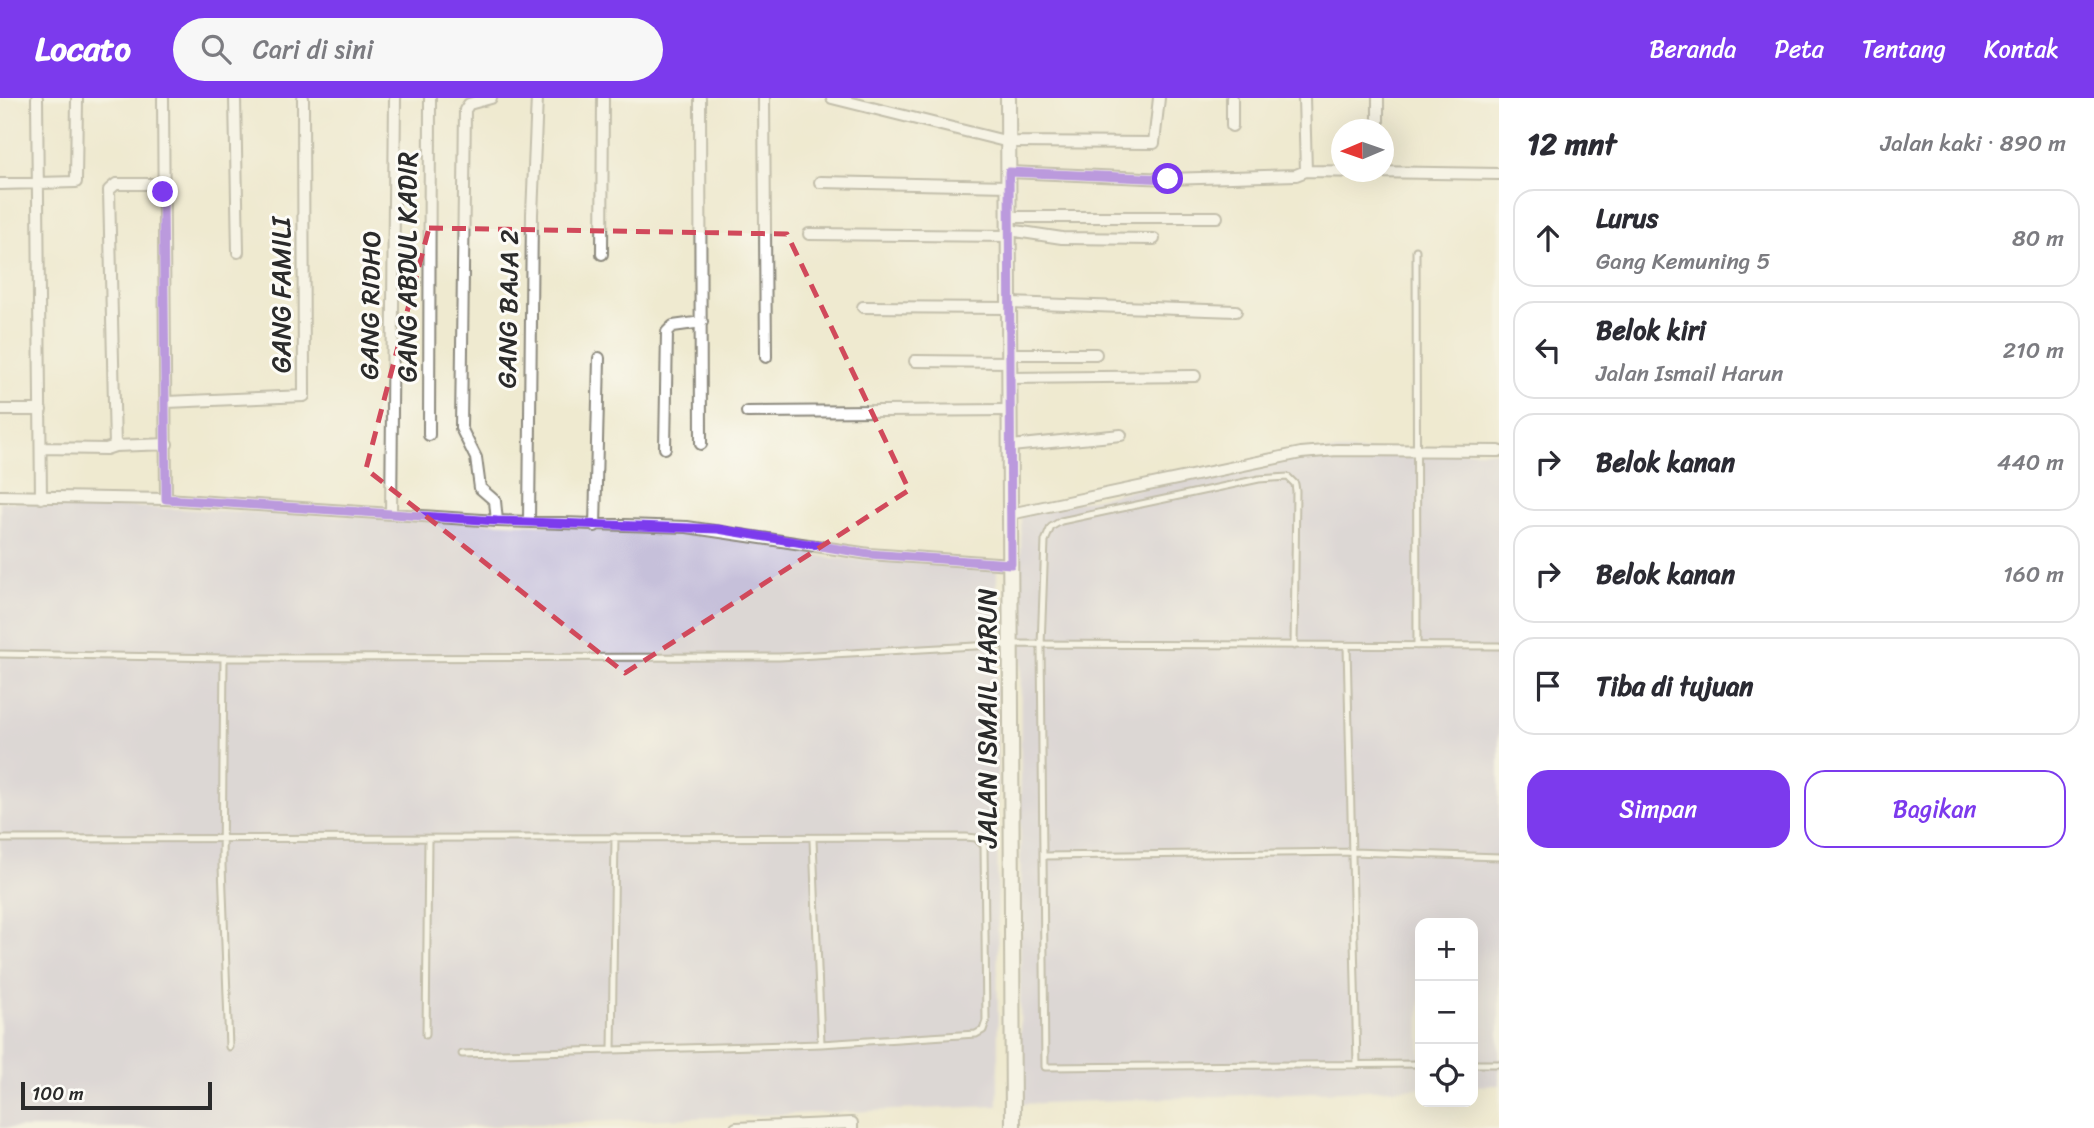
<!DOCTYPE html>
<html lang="id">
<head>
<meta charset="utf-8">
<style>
  :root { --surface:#fff; --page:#f7f7f7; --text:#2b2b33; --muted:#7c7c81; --line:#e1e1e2; --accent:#7c3aed }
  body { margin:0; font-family:Sriracha,sans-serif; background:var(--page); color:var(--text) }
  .controls { position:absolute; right:21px; bottom:21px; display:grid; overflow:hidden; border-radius:14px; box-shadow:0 7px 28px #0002 }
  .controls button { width:63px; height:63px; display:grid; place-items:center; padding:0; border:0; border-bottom:2px solid var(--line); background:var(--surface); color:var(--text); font:35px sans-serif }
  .compass { position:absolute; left:1331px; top:21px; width:63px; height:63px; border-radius:50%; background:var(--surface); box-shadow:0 7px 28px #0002; rotate:268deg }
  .scale { position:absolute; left:21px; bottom:18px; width:191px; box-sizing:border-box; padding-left:7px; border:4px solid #2b2b2b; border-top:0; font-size:19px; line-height:24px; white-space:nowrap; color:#2b2b2b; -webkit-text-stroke:5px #fdfcf7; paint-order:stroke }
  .stop { position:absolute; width:21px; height:21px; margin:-16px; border:5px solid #7c3aed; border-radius:50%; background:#fff }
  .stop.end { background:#7c3aed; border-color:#fff; box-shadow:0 2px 7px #0008 }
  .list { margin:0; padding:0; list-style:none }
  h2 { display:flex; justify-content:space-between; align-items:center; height:91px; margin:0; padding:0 28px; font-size:30px }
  h2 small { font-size:23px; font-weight:400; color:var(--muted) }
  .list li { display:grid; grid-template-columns:46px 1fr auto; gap:21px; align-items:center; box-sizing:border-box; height:98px; margin:0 14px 14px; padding:0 14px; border:2px solid var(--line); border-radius:21px }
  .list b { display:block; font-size:26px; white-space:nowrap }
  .list p { margin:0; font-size:23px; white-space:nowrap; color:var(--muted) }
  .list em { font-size:23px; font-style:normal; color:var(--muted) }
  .actions { display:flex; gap:14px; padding:21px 28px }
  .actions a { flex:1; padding:16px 0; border:2px solid var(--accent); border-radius:21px; text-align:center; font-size:24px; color:var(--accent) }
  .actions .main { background:var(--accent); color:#fff }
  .icon { flex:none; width:38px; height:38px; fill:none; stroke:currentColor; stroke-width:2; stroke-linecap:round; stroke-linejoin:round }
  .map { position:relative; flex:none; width:1499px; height:1030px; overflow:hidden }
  header { display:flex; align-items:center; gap:42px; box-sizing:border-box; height:98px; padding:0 35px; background:var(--accent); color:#fff }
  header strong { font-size:33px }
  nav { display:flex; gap:38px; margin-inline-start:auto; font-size:24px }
  .search { width:490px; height:63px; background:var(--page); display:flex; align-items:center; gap:18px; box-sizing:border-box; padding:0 24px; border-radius:38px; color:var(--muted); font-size:26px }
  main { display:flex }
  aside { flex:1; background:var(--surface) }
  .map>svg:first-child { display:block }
  .industrial { fill:#c6c0da }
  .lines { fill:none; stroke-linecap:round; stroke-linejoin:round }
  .service-casing { stroke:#8d8a7e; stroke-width:9 }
  .minor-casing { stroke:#8d8a7e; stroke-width:14 }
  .tertiary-casing { stroke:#8d8a7e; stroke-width:18 }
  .service { stroke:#fff; stroke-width:5 }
  .minor { stroke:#fff; stroke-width:10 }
  .tertiary { stroke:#fff; stroke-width:14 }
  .route { stroke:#7c3aed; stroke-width:9 }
  .marked { fill:none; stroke:#d1495b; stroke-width:5; stroke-dasharray:14 9; stroke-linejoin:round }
  .labels { text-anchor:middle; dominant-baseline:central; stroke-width:6; stroke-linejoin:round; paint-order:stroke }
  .street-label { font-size:26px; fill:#2b2b2b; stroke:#fdfcf7 }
</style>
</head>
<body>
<header>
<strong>Locato</strong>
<div class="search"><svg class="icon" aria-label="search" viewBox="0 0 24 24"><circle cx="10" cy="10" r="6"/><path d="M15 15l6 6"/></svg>Cari di sini</div>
<nav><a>Beranda</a><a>Peta</a><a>Tentang</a><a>Kontak</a></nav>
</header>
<main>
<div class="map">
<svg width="1499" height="1030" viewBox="0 0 1499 1030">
  <rect width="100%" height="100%" fill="#fdfcf7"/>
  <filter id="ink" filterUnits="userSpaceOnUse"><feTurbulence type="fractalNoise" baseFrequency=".0143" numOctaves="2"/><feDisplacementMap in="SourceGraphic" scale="14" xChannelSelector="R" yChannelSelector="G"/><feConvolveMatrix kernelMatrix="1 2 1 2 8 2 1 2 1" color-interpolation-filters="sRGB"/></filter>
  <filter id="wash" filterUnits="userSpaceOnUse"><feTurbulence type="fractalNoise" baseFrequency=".00686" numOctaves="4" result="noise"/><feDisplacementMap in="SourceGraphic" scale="28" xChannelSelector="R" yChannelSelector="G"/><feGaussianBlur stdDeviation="1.57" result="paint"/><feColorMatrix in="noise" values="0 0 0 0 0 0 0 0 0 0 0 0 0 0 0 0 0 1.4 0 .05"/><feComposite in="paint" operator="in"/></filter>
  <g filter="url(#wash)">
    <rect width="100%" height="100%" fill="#efead0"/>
    <!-- industrial -->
    <path class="industrial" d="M 1305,353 L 1499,353 L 1499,987 L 1473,988 L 1473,825 L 1420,825 L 1420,990 L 1020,1006 L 1021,417 Z
      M 0,403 L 715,434 L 831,460 L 997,468 L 998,1008 L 441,1030 L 0,1030 Z"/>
  </g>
  <g filter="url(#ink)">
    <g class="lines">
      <defs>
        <path id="service" d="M 1416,152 L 1417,548
          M 1294,548 L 1296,393 L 1295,386 L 1288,379 L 1259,381 L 1061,423 L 1051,429 L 1045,443 L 1041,547 L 1045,969 L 1420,966
          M 1347,548 L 1357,967
          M 0,556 L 224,560 L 779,559 L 1011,546 L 1499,548
          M 224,560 L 222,768 L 229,949
          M 0,741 L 966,739 L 976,740 L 984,748 L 986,923 L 983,932 L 976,936 L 821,946 L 612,952 L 615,739
          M 813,742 L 821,946
          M 1043,758 L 1353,754 L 1499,759
          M 426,937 L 428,742
          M 462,956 L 612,952
          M 1473,966 L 1499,966"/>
        <path id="minor" d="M 37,0 L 41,400
          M 163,0 L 166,401
          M 235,0 L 238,154
          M 491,0 L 469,6 L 465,12 L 461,330 L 476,360 L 480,390 L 495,403 L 497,423
          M 700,0 L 701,346
          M 764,0 L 766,259
          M 832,0 L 1009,44 L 1154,45 L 1159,0
          M 1232,0 L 1232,28
          M 1304,0 L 1306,73
          M 1378,32 L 1378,0
          M 1009,74 L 1168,81 L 1296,77 L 1306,73 L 1499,76
          M 820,84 L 1009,88
          M 0,86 L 76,84 L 77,0
          M 1009,119 L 1217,119
          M 1009,132 L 1062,140 L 1154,141
          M 809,136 L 1009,138
          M 602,156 L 603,0
          M 1009,205 L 1236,213
          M 863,209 L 1009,210
          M 1010,256 L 1096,256
          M 915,263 L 1010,264
          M 1009,280 L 1195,278
          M 167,304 L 304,298 L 303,0
          M 0,312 L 41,312
          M 747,314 L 1010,312
          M 429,337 L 430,0
          M 115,348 L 167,346
          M 1011,348 L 1121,337
          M 41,350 L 106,351 L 115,348 L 109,92 L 116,86 L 162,86
          M 665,350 L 667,234 L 673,228 L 702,224
          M 0,398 L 166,401 L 497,423 L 687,429 L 869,456 L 1011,466
          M 391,416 L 395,0
          M 1010,416 L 1301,355 L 1337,352 L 1499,353
          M 529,423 L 532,116 L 537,0
          M 595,428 L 599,260
          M 736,1030 L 852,1025 L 852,1030"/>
        <path id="tertiary" d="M 1008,0 L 1013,1030"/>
      </defs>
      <!-- service casing -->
      <use href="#service" class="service-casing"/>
      <!-- minor casing -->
      <use href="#minor" class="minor-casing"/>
      <!-- tertiary casing -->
      <use href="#tertiary" class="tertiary-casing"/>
      <!-- service -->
      <use href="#service" class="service"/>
      <!-- minor -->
      <use href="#minor" class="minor"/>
      <!-- tertiary -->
      <use href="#tertiary" class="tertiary"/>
    </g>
  </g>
  <g class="lines" filter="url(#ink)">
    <!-- route -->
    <path class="route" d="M 163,94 L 166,401 L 497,423 L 718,431 L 869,456 L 1011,466 L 1009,74 L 1168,81"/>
  </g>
  <!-- marked area -->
  <path d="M0 0H1499V1030H0ZM 429,130 L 787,136 L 909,392 L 625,575 L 366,371 Z" fill="#efead0" fill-opacity=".55" fill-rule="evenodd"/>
  <path class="marked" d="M 429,130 L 787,136 L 909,392 L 625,575 L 366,371 Z"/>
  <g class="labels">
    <!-- street labels -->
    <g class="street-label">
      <text transform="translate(407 169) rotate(-90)">GANG ABDUL KADIR</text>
      <text transform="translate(281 197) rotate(-90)">GANG FAMILI</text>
      <text transform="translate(370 207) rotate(-89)">GANG RIDHO</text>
      <text transform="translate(508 211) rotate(-89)">GANG BAJA 2</text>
      <text transform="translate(987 620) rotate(-90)">JALAN ISMAIL HARUN</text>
    </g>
  </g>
</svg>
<div class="controls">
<button>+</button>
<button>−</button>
<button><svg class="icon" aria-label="locate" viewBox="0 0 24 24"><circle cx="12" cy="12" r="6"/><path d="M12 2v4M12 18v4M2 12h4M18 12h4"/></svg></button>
</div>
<svg class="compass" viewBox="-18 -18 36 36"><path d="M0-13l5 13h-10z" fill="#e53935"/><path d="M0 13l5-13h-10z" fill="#7c7c81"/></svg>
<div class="scale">100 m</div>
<div class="stop" style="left:1168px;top:81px"></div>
<div class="stop end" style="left:163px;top:94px"></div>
</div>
<aside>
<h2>12 mnt<small>Jalan kaki · 890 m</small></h2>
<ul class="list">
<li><svg class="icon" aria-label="ahead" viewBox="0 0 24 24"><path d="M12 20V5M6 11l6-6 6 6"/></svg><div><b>Lurus</b><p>Gang Kemuning 5</p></div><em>80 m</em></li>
<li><svg class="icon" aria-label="left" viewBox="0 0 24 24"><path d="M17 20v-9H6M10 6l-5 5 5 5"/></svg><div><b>Belok kiri</b><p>Jalan Ismail Harun</p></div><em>210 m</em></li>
<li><svg class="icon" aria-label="right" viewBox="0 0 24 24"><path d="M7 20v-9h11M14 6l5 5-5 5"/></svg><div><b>Belok kanan</b></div><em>440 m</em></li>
<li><svg class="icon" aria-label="right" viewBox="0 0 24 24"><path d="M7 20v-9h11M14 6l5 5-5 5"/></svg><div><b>Belok kanan</b></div><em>160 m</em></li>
<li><svg class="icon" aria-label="arrive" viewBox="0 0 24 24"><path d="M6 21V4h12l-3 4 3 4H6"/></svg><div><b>Tiba di tujuan</b></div></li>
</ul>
<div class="actions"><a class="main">Simpan</a><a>Bagikan</a></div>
</aside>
</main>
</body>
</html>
